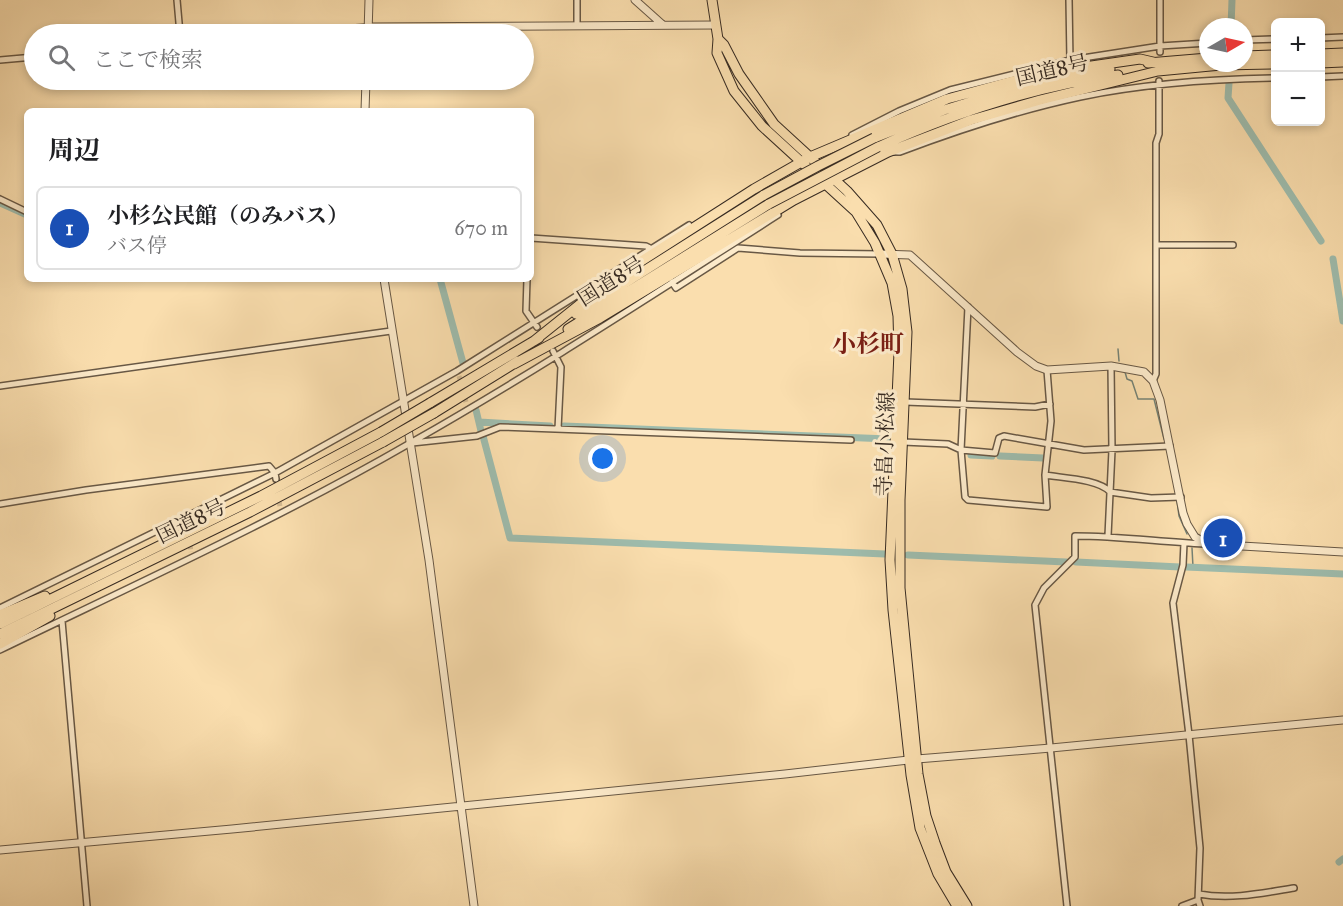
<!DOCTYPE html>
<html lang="ja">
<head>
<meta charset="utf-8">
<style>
  :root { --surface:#fff; --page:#f2f2f2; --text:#202124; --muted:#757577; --line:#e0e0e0; --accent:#0f766e }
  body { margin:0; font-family:"IM FELL Great Primer","Noto Serif JP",serif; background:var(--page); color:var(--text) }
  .controls { position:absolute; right:18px; top:18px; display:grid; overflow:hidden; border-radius:9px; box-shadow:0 3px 9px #0003 }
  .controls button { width:54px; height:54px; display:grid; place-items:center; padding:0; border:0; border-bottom:2px solid var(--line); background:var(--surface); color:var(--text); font:30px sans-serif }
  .compass { position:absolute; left:1199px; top:18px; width:54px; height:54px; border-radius:50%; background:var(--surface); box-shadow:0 3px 9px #0003; rotate:81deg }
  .you { position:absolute; left:603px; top:459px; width:21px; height:21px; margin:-15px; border:4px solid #fff; border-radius:50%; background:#1a73e8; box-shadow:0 0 0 9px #1a73e833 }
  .badge { display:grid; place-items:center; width:39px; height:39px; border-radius:50%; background:var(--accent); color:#fff; font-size:20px; font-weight:700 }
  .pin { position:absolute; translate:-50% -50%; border:3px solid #fff; box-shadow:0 2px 6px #0006 }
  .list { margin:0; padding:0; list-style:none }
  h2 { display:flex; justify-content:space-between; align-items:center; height:78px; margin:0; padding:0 24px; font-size:26px }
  h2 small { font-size:20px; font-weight:400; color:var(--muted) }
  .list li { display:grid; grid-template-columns:39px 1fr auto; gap:18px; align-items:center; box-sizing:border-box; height:84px; margin:0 12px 12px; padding:0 12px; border:2px solid var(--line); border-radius:9px }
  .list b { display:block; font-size:22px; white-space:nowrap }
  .list p { margin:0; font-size:20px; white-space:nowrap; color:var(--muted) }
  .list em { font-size:20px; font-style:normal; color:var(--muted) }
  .icon { flex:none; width:33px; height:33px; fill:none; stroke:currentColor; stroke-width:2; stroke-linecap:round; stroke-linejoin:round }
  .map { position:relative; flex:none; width:1343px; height:906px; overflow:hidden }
  .search { position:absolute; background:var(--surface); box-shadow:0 3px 9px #0003; left:24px; top:24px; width:510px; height:66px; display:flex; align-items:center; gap:15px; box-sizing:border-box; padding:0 21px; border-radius:33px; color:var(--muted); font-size:22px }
  .panel { position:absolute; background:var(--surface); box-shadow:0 3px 9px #0003; left:24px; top:108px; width:510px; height:174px; border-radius:9px }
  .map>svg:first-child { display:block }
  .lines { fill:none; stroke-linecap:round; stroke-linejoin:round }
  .stream { stroke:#758275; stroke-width:1.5 }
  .canal { stroke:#9ebcad; stroke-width:7 }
  .minor-tunnel { stroke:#d3ba92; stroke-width:5; stroke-dasharray:5 2.5; stroke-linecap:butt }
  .minor-casing { stroke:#685845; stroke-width:8 }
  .tertiary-casing { stroke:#685845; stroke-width:9 }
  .primary-casing { stroke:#372b22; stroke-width:11 }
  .trunk-casing { stroke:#372b22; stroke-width:11 }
  .minor { stroke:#fceaca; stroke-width:5 }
  .tertiary { stroke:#fceaca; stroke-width:7 }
  .primary { stroke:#fadeae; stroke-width:9 }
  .trunk { stroke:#fadeae; stroke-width:9 }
  .trunk-bridge-casing { stroke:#372b22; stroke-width:11; stroke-linecap:butt }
  .trunk-bridge { stroke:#fadeae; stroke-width:9 }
  .labels { text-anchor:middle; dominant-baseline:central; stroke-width:6; stroke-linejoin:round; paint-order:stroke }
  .street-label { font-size:21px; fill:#372b22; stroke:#fceaca }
  .quarter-label { font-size:24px; font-weight:bold; fill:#7a1f14; stroke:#fceaca }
</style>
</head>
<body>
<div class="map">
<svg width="1343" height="906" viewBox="0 0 1343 906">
  <rect width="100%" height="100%" fill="#fadeae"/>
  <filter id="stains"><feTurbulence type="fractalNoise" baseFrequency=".00333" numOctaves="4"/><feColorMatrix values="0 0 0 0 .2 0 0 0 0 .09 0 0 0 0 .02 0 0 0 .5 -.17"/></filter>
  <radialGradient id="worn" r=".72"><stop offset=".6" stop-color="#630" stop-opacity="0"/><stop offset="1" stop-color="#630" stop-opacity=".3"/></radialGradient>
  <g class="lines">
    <!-- stream -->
    <path class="stream" d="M 1118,349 L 1119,361
      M 1125,372 L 1127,379 L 1132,381 L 1138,399 L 1154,399 L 1164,439
      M 1174,483 L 1175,491
      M 1177,501 L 1179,516 L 1187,534
      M 1192,548 L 1193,567"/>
    <!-- canal -->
    <path class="canal" d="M 1231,27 L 1232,0
      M 1229,83 L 1228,98 L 1321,241
      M 0,203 L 27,215
      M 1333,259 L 1343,321
      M 440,279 L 463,363
      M 476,410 L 481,431
      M 479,422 L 550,426
      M 564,426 L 889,439
      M 483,436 L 510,538 L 885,554
      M 971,455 L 992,456
      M 1000,456 L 1043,458
      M 908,555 L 1066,562
      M 1076,562 L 1180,567
      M 1186,567 L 1343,574
      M 1339,862 L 1343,859"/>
    <!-- minor-tunnel -->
    <path class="minor-tunnel" d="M 459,376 L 466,402
      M 276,479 L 280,507
      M 187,522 L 191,552"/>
    <defs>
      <path id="minor" d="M 177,0 L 180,34
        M 577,0 L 577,26
        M 1069,0 L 1070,61
        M 274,34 L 369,27
        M 1320,38 L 1343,37
        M 1244,40 L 1276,39
        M 1160,52 L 1160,0
        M 0,60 L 34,57
        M 1320,77 L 1343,76
        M 852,135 L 899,111 L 950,90 L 1070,60 L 1160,46 L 1208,43
        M 894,152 L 900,152 C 958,130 1019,110 1080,97 C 1143,84 1211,79 1276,78
        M 0,199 L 27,212
        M 531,238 L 646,246 L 652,249
        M 1157,245 L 1233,245
        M 527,279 L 526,311 L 537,327
        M 672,282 L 676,288 L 738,248 L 800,253 L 881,254
        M 968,307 L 961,450 L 965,497 L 968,500 L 1047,507 L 1045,475 C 1062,478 1099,479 1110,492 L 1151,498 L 1181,497
        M 553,351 L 561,367 L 558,429
        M 1153,381 L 1156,374 L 1156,143 L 1159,134 L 1159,81
        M 0,386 L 391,331
        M 905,402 L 1035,407 L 1050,404
        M 903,442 L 948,444 L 961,450 L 995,453 L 999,438 L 1004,436 L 1084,450 L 1170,446
        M 412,443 L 477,436 L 500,427 L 851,440
        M 1045,475 L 1051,421 L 1047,370
        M 0,504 L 86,490 L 269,466 L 275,473 L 457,371 L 689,225
        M 1108,536 L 1112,450 L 1111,366
        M 1184,543 L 1183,565 L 1173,603 L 1189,735 L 1200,848 L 1198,900 L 1200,906
        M 0,608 L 275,473 L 276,479
        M 62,621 L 87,906
        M 0,650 C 138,583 279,519 412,442 C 537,371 657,292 778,215
        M 1199,894 C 1230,900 1263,893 1294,888
        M 1067,906 L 1035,605 L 1044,588 L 1075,557 L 1075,536 C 1118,536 1161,542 1204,544
        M 1182,906 L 1198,900"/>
      <path id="tertiary" d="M 635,0 L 663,25
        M 369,27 L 716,25
        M 368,34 L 369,0
        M 365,111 L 366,80
        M 881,254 L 910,255 L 1017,352 L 1036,366 L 1047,370 L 1111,366 L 1144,372 L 1153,381 L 1160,400 L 1183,513 L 1187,524 L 1195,537 L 1207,544 L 1343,552
        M 384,279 L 429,560 L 474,906
        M 0,850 L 232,829 L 785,774 L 917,759 L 1051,748 L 1343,720"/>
      <path id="primary" d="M 712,0 L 718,39 L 717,53 L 734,91 L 762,126 L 856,212 L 875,243 L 892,283 L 898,316 L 899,352 L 890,560 L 893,610 L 911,775 L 920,828 L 938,874 L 957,906
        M 718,39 L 724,45 L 739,74 L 774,124 L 847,191 L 877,225 L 892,254 L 902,289 L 907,332 L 900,500 L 900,588 L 918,774 L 926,816 L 935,843 L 946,872 L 967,906"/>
      <path id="trunk" d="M 1320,54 L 1343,53
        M 1244,56 L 1276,55
        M 1148,63 L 1208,58
        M 1320,63 L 1343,62
        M 1158,71 L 1221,65 L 1276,64
        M 874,138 L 944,110 L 1006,91 L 1110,69
        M 878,147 C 954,113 1035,86 1118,75
        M 576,314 L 764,195
        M 568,329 L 769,204
        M 534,341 L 579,305 L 629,269 L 754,189 L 810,157 L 947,99 L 1043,73 L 1140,59 L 1153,62
        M 514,364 L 600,318 L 794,200 L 888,152 L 971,120 L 1040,100 L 1162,70
        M 430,403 L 539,338
        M 434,413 L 518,361
        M 0,615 L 45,596
        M 0,624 L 261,496 L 381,432
        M 0,634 L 250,512 L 383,442
        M 0,644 L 50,616"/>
    </defs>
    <!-- minor casing -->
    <use href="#minor" class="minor-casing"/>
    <!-- tertiary casing -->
    <use href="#tertiary" class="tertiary-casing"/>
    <!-- primary casing -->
    <use href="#primary" class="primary-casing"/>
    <!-- trunk casing -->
    <use href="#trunk" class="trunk-casing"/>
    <!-- minor -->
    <use href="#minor" class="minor"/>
    <!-- tertiary -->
    <use href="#tertiary" class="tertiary"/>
    <!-- primary -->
    <use href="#primary" class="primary"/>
    <!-- trunk -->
    <use href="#trunk" class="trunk"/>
    <defs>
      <path id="trunk-bridge" d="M 764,195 L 818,166 L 874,138
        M 769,204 L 878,147
        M 381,432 L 430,403
        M 383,442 L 434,413"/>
    </defs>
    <!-- trunk-bridge casing -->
    <use href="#trunk-bridge" class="trunk-bridge-casing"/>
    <!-- trunk-bridge -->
    <use href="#trunk-bridge" class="trunk-bridge"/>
  </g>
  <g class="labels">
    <!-- street labels -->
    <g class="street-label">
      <text transform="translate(1052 70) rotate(-13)">国道8号</text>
      <text transform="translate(611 281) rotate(-32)">国道8号</text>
      <text transform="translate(885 444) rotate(-88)">寺畠小松線</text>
      <text transform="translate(191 521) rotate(-26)">国道8号</text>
    </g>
    <!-- quarter labels -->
    <g class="quarter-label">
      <text x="868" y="344">小杉町</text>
    </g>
  </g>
  <rect width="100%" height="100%" filter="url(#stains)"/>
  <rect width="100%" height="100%" fill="url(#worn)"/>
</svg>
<div class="controls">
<button>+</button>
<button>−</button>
</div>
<svg class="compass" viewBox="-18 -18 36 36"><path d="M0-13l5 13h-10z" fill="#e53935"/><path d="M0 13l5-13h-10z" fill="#757577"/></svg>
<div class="you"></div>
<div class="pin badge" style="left:1223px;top:538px;background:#1a4fb4">1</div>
<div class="search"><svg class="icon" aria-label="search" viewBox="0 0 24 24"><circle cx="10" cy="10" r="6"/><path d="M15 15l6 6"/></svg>ここで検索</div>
<section class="panel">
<h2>周辺<small></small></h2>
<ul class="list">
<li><span class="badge" style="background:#1a4fb4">1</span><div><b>小杉公民館（のみバス）</b><p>バス停</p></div><em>670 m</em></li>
</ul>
</section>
</div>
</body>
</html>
